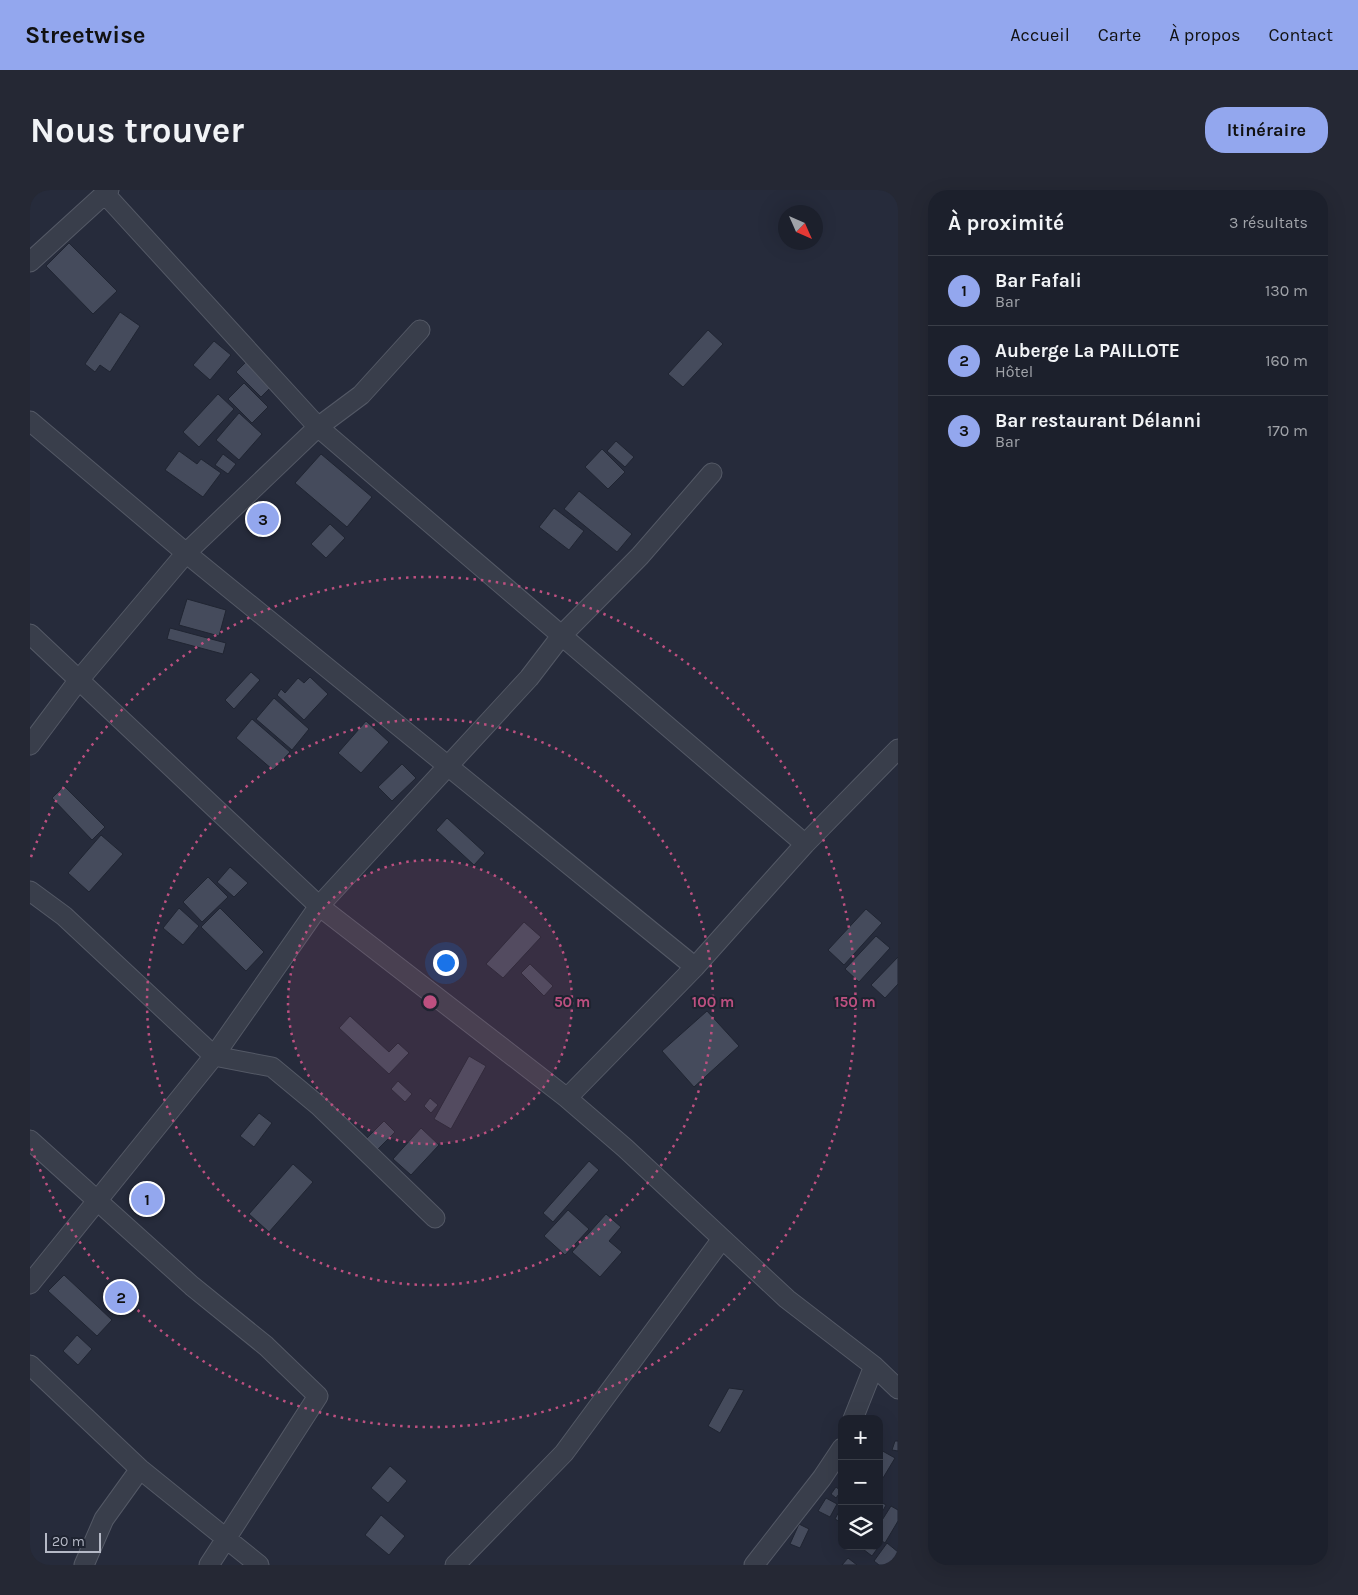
<!DOCTYPE html>
<html lang="fr">
<head>
<meta charset="utf-8">
<style>
  :root { --surface:#1c202c; --page:#252834; --text:#f1f3f6; --muted:#a0a3a9; --line:#3a3e48; --accent:#93a7ee }
  body { margin:0; font-family:Karla,sans-serif; background:var(--page); color:var(--text) }
  .controls { position:absolute; right:15px; bottom:15px; display:grid; overflow:hidden; border-radius:10px; box-shadow:0 5px 20px #0002 }
  .controls button { width:45px; height:45px; display:grid; place-items:center; padding:0; border:0; border-bottom:1px solid var(--line); background:var(--surface); color:var(--text); font:25px sans-serif }
  .compass { position:absolute; left:748px; top:15px; width:45px; height:45px; border-radius:50%; background:var(--surface); box-shadow:0 5px 20px #0002; rotate:135deg }
  .scale { position:absolute; left:15px; bottom:12px; width:56px; box-sizing:border-box; padding-left:5px; border:2px solid #b5b9c6; border-top:0; font-size:14px; line-height:18px; white-space:nowrap; color:#b5b9c6; -webkit-text-stroke:4px #1e2330; paint-order:stroke }
  .you { position:absolute; left:415px; top:772px; width:18px; height:18px; margin:-12px; border:4px solid #fff; border-radius:50%; background:#1a73e8; box-shadow:0 0 0 8px #1a73e833 }
  .badge { display:grid; place-items:center; width:32px; height:32px; border-radius:50%; background:var(--accent); color:#111; font-size:16px; font-weight:700 }
  .pin { position:absolute; translate:-50% -50%; border:2px solid #fff; box-shadow:0 1px 5px #0006 }
  .list { margin:0; padding:0; list-style:none }
  h2 { display:flex; justify-content:space-between; align-items:center; height:65px; margin:0; padding:0 20px; font-size:21px }
  h2 small { font-size:16px; font-weight:400; color:var(--muted) }
  .list li { display:grid; grid-template-columns:32px 1fr auto; gap:15px; align-items:center; box-sizing:border-box; height:70px; padding:0 20px; border-top:1px solid var(--line) }
  .list b { display:block; font-size:19px; white-space:nowrap }
  .list p { margin:0; font-size:16px; white-space:nowrap; color:var(--muted) }
  .list em { font-size:16px; font-style:normal; color:var(--muted) }
  .icon { flex:none; width:28px; height:28px; fill:none; stroke:currentColor; stroke-width:2; stroke-linecap:round; stroke-linejoin:round }
  .map { position:relative; flex:none; width:868px; height:1375px; overflow:hidden; border-radius:20px }
  header { display:flex; align-items:center; gap:30px; box-sizing:border-box; height:70px; padding:0 25px; background:var(--accent); color:#111 }
  header strong { font-size:24px }
  nav { display:flex; gap:28px; margin-inline-start:auto; font-size:18px }
  .intro { display:flex; align-items:center; justify-content:space-between; box-sizing:border-box; height:120px; padding:0 30px }
  h1 { margin:0; font-size:35px }
  .button { padding:12px 22px; border-radius:20px; background:var(--accent); color:#111; font-size:18px; font-weight:700 }
  main { display:flex; gap:30px; padding:0 30px }
  aside { flex:1; background:var(--surface); border-radius:20px; box-shadow:0 5px 20px #0002 }
  .map>svg:first-child { display:block }
  .building { fill:#454b5c; stroke:#202532 }
  .lines { fill:none; stroke-linecap:round; stroke-linejoin:round }
  .minor-casing { stroke:#545966; stroke-width:21 }
  .minor { stroke:#393e4b; stroke-width:19 }
  .ring { fill:none; stroke:#bd5080; stroke-width:2.5; stroke-dasharray:2.5 5 }
  .centre { fill:#bd5080; stroke:#1e2330; stroke-width:2.5 }
  .ring-label { font-size:15px; text-anchor:middle; font-weight:bold; fill:#bd5080; stroke:#1e2330; stroke-width:4; stroke-linejoin:round; paint-order:stroke }
</style>
</head>
<body>
<header>
<strong>Streetwise</strong>
<nav><a>Accueil</a><a>Carte</a><a>À propos</a><a>Contact</a></nav>
</header>
<div class="intro"><h1>Nous trouver</h1><a class="button">Itinéraire</a></div>
<main>
<div class="map">
<svg width="868" height="1375" viewBox="0 0 868 1375">
  <rect width="100%" height="100%" fill="#262b3b"/>
  <!-- building -->
  <path class="building" d="M 39,53 L 87,101 L 63,124 L 16,76 Z
    M 90,122 L 110,136 L 80,182 L 70,175 L 65,182 L 55,174 Z
    M 678,140 L 693,154 L 653,197 L 638,184 Z
    M 184,151 L 201,165 L 180,190 L 163,175 Z
    M 217,171 L 242,196 L 231,207 L 206,182 Z
    M 214,193 L 238,217 L 222,233 L 198,209 Z
    M 188,204 L 204,219 L 169,257 L 153,242 Z
    M 209,223 L 232,244 L 209,270 L 186,250 Z
    M 586,251 L 604,267 L 595,277 L 577,261 Z
    M 572,259 L 595,282 L 578,299 L 555,277 Z
    M 149,261 L 167,274 L 171,269 L 191,283 L 173,307 L 135,280 Z
    M 193,264 L 206,274 L 198,284 L 185,275 Z
    M 291,264 L 342,307 L 317,337 L 265,293 Z
    M 549,301 L 602,344 L 587,362 L 534,319 Z
    M 524,318 L 554,341 L 539,360 L 509,337 Z
    M 300,334 L 315,348 L 296,368 L 281,354 Z
    M 157,409 L 196,420 L 189,446 L 149,435 Z
    M 140,438 L 196,453 L 193,464 L 137,449 Z
    M 221,482 L 230,490 L 204,519 L 195,510 Z
    M 280,487 L 298,504 L 274,530 L 247,505 L 251,499 L 255,503 L 268,488 L 274,493 Z
    M 244,508 L 279,539 L 262,560 L 226,529 Z
    M 222,529 L 260,562 L 243,580 L 206,548 Z
    M 336,531 L 359,552 L 331,583 L 308,563 Z
    M 372,574 L 386,588 L 362,611 L 348,597 Z
    M 34,596 L 75,637 L 62,650 L 22,608 Z
    M 417,628 L 455,663 L 444,675 L 406,640 Z
    M 71,645 L 93,664 L 59,702 L 38,683 Z
    M 200,677 L 218,693 L 204,707 L 187,692 Z
    M 178,687 L 198,707 L 172,732 L 153,712 Z
    M 149,718 L 169,736 L 153,755 L 133,738 Z
    M 190,718 L 234,762 L 216,781 L 171,737 Z
    M 836,719 L 852,733 L 814,775 L 798,760 Z
    M 494,732 L 511,747 L 473,788 L 456,774 Z
    M 846,746 L 860,758 L 829,792 L 815,779 Z
    M 868,767 L 868,794 L 855,808 L 841,795 Z
    M 500,774 L 523,796 L 514,806 L 491,783 Z
    M 677,821 L 709,856 L 664,897 L 632,861 Z
    M 320,826 L 359,862 L 368,853 L 379,863 L 359,884 L 309,838 Z
    M 439,866 L 456,876 L 421,939 L 404,929 Z
    M 368,891 L 382,904 L 375,912 L 361,899 Z
    M 400,908 L 408,915 L 401,923 L 394,916 Z
    M 229,923 L 242,933 L 224,957 L 210,946 Z
    M 354,931 L 365,942 L 346,961 L 335,950 Z
    M 391,938 L 409,955 L 381,985 L 363,969 Z
    M 559,971 L 569,980 L 523,1032 L 513,1023 Z
    M 263,974 L 283,992 L 239,1042 L 219,1024 Z
    M 538,1020 L 559,1039 L 535,1065 L 514,1046 Z
    M 576,1024 L 591,1037 L 579,1051 L 592,1062 L 570,1087 L 542,1062 Z
    M 34,1085 L 82,1130 L 67,1146 L 18,1101 Z
    M 47,1145 L 62,1159 L 48,1175 L 33,1161 Z
    M 699,1198 L 714,1200 L 690,1243 L 678,1236 Z
    M 865,1251 L 868,1251 L 868,1261 L 862,1260 Z
    M 849,1259 L 865,1268 L 853,1288 L 849,1286 Z
    M 360,1276 L 377,1291 L 358,1313 L 341,1298 Z
    M 806,1297 L 811,1301 L 806,1308 L 801,1304 Z
    M 796,1308 L 807,1314 L 800,1327 L 788,1321 Z
    M 849,1311 L 856,1315 L 849,1328 Z
    M 812,1316 L 812,1333 L 805,1329 Z
    M 861,1316 L 868,1320 L 868,1331 L 855,1353 L 849,1349 L 849,1335 Z
    M 351,1325 L 375,1346 L 359,1365 L 335,1345 Z
    M 769,1334 L 779,1339 L 770,1358 L 760,1354 Z
    M 857,1353 L 868,1362 L 868,1375 L 849,1375 L 844,1371 Z
    M 829,1356 L 849,1356 L 842,1366 Z
    M 818,1368 L 827,1375 L 812,1375 Z"/>
  <g class="lines">
    <defs>
      <path id="minor" d="M 75,4 L 288,237 L 775,654
        M 0,72 L 79,0
        M 0,231 L 156,363 L 665,777
        M 0,444 L 289,716 L 537,908 L 595,958 L 757,1109 L 844,1176 L 868,1199
        M 0,555 L 48,491 L 156,363 L 288,237 L 331,205 L 390,140
        M 0,701 L 34,726 L 184,866 L 242,877 L 289,916 L 405,1028
        M 537,908 L 665,777 L 775,654 L 868,559
        M 0,950 L 162,1096 L 236,1156 L 288,1206 L 179,1375
        M 0,1094 L 184,866 L 289,716 L 499,488 L 532,445 L 610,366 L 682,283
        M 0,1175 L 110,1279 L 229,1375
        M 823,1229 L 844,1176
        M 54,1375 L 74,1329 L 110,1279
        M 425,1375 L 534,1263 L 692,1049
        M 724,1375 L 792,1288 L 812,1258"/>
    </defs>
    <!-- minor casing -->
    <use href="#minor" class="minor-casing"/>
    <!-- minor -->
    <use href="#minor" class="minor"/>
  </g>
  <!-- distance rings -->
  <circle cx="400" cy="812" r="142" fill="#bd5080" fill-opacity=".12"/>
  <g class="ring">
    <circle cx="400" cy="812" r="142"/>
    <circle cx="400" cy="812" r="283"/>
    <path d="M1 667A425 425 0 1 1 1 957"/>
  </g>
  <circle cx="400" cy="812" r="8" class="centre"/>
  <g class="ring-label">
    <text x="542" y="817">50 m</text>
    <text x="683" y="817">100 m</text>
    <text x="825" y="817">150 m</text>
  </g>
</svg>
<div class="controls">
<button>+</button>
<button>−</button>
<button><svg class="icon" aria-label="layers" viewBox="0 0 24 24"><path d="M12 4l9 5-9 5-9-5zM3 14l9 5 9-5"/></svg></button>
</div>
<svg class="compass" viewBox="-18 -18 36 36"><path d="M0-13l5 13h-10z" fill="#e53935"/><path d="M0 13l5-13h-10z" fill="#a0a3a9"/></svg>
<div class="scale">20 m</div>
<div class="you"></div>
<div class="pin badge" style="left:117px;top:1009px">1</div>
<div class="pin badge" style="left:91px;top:1107px">2</div>
<div class="pin badge" style="left:233px;top:329px">3</div>
</div>
<aside>
<h2>À proximité<small>3 résultats</small></h2>
<ul class="list">
<li><span class="badge">1</span><div><b>Bar Fafali</b><p>Bar</p></div><em>130 m</em></li>
<li><span class="badge">2</span><div><b>Auberge La PAILLOTE</b><p>Hôtel</p></div><em>160 m</em></li>
<li><span class="badge">3</span><div><b>Bar restaurant Délanni</b><p>Bar</p></div><em>170 m</em></li>
</ul>
</aside>
</main>
</body>
</html>
